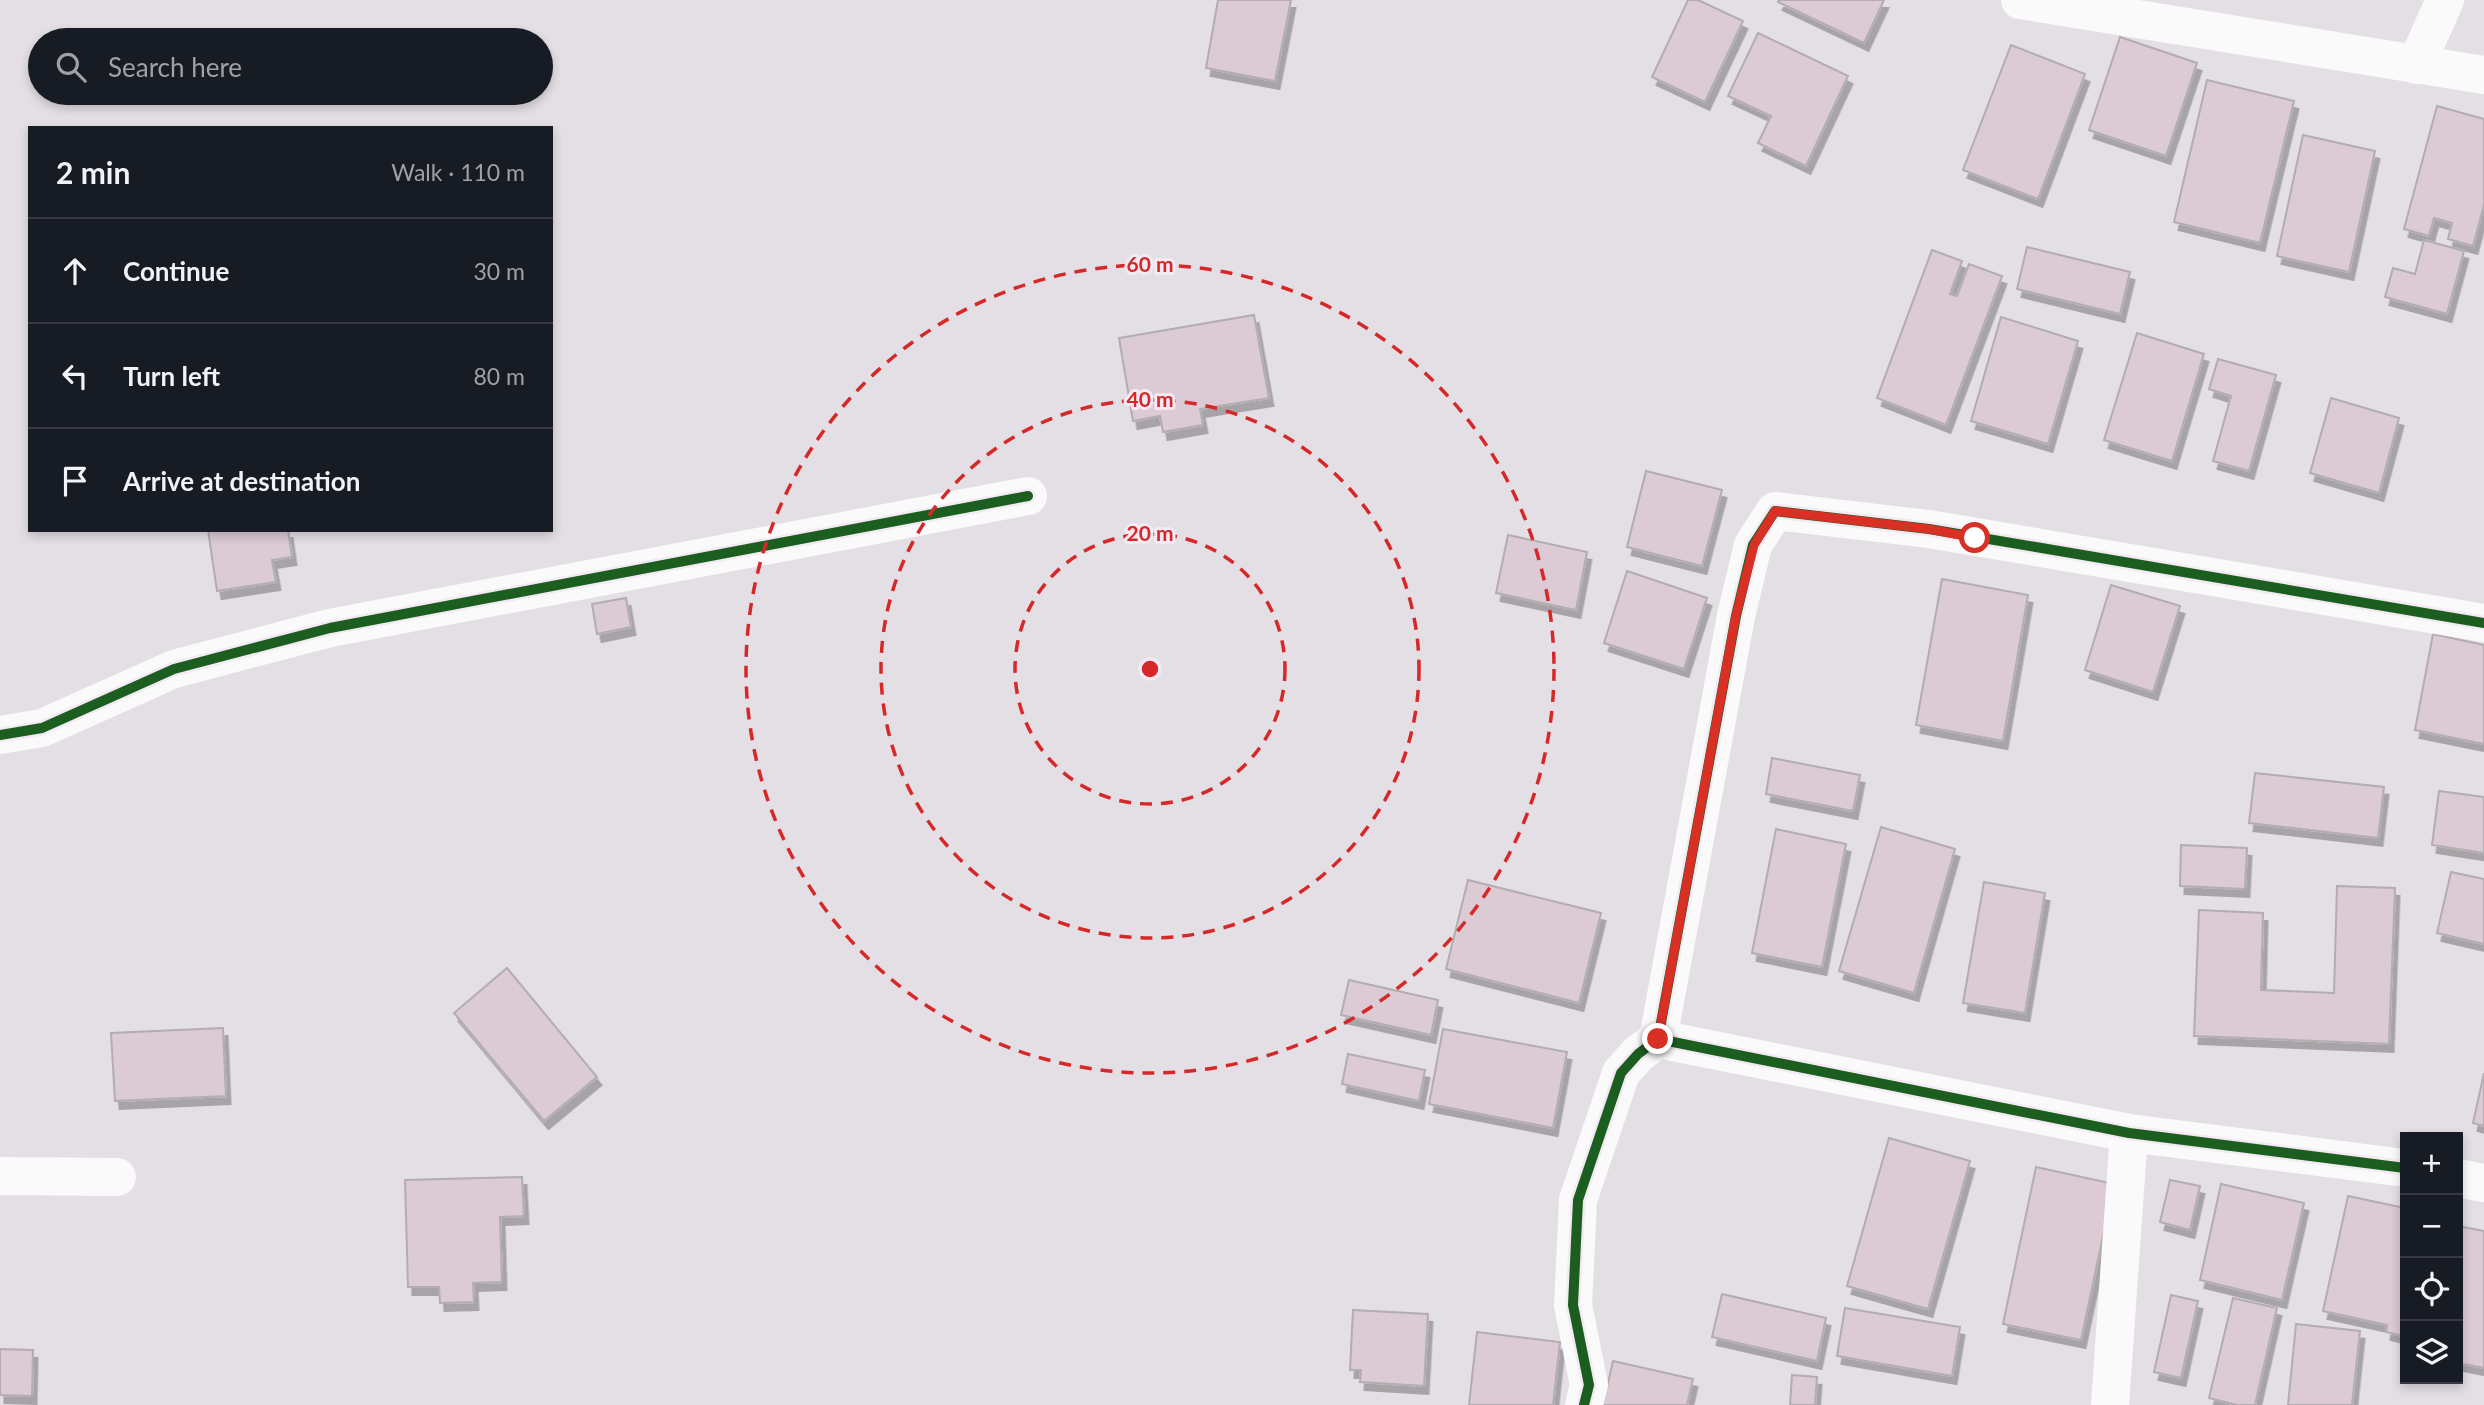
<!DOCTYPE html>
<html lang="en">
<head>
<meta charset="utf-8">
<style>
  :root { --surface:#171b24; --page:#242831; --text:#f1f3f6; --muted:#9ea1a6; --line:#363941 }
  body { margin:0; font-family:Lato,sans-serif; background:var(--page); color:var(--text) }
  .controls { position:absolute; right:21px; bottom:21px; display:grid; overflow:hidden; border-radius:0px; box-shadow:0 4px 10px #0003 }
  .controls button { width:63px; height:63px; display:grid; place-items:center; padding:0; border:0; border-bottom:2px solid var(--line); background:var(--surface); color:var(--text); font:35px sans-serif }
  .stop { position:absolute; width:21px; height:21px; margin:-16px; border:5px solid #d93025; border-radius:50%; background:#fff }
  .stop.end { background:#d93025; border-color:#fff; box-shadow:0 2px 7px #0008 }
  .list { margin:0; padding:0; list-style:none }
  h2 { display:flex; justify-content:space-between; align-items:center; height:91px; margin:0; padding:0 28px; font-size:30px }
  h2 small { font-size:23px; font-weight:400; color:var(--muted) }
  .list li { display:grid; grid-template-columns:46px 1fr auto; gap:21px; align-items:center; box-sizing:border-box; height:105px; padding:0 28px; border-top:2px solid var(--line) }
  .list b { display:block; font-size:26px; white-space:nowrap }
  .list em { font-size:23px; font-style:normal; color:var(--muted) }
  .icon { flex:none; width:38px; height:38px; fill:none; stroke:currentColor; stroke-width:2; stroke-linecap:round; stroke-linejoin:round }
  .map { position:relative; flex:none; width:2484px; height:1405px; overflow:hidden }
  .search { position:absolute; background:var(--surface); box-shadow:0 4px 10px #0003; left:28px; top:28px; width:525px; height:77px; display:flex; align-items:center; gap:18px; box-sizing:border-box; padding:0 24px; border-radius:38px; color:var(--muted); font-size:26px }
  .panel { position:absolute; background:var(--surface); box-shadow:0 4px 10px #0003; left:28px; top:126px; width:525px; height:406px; border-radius:0px }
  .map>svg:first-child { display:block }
  .building { fill:#dccad4; stroke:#b1adb0; stroke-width:2; filter:url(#shadow) }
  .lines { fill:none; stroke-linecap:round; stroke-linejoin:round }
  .minor { stroke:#fbfafb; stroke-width:38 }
  .cycleway-casing { stroke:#f3eaf3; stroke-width:15 }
  .cycleway { stroke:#1b5e20; stroke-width:10 }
  .route { stroke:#d93025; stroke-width:9 }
  .ring { fill:none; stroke:#d62828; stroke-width:3.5; stroke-dasharray:12 9 }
  .centre { fill:#d62828; stroke:#f3eaf3; stroke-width:3.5 }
  .ring-label { font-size:21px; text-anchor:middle; font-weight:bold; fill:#d62828; stroke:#f3eaf3; stroke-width:6; stroke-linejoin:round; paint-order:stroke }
</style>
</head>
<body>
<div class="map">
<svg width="2484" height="1405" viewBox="0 0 2484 1405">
  <defs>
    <filter id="shadow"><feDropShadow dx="4.5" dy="8" stdDeviation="0" flood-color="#0004"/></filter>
  </defs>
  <rect width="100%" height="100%" fill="#e4dfe4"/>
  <!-- building -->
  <path class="building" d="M 1218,0 L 1291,0 L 1275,81 L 1206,68 Z
    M 1688,0 L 1698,0 L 1743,21 L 1705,102 L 1652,77 Z
    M 1779,0 L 1884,0 L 1864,43 L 1778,2 Z
    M 1758,33 L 1848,76 L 1806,166 L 1758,143 L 1771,116 L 1728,96 Z
    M 2120,37 L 2197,63 L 2166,156 L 2089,130 Z
    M 2011,45 L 2085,74 L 2038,199 L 1963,170 Z
    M 2207,80 L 2294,101 L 2260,243 L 2174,222 Z
    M 2437,106 L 2484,119 L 2484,205 L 2473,246 L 2448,239 L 2452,223 L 2434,218 L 2429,236 L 2404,229 Z
    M 2303,135 L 2375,151 L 2349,272 L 2277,256 Z
    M 2424,240 L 2464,251 L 2447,314 L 2385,297 L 2393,268 L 2415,274 Z
    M 2027,247 L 2130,272 L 2120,314 L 2017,289 Z
    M 1932,250 L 1962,261 L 1950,294 L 1957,296 L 1969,264 L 2002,276 L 1946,425 L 1877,398 Z
    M 1254,315 L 1269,398 L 1200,409 L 1203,425 L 1163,432 L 1160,416 L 1133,421 L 1119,338 Z
    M 2001,317 L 2078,341 L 2048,444 L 1971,421 Z
    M 2137,333 L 2204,354 L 2172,461 L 2104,440 Z
    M 2218,359 L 2276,375 L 2249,471 L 2213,461 L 2231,396 L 2209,389 Z
    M 2331,398 L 2399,418 L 2379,493 L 2310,473 Z
    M 1646,471 L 1722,490 L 1702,566 L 1627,547 Z
    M 208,530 L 288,530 L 292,557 L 272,560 L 276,582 L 217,591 Z
    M 1508,535 L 1587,552 L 1576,610 L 1496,593 Z
    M 1627,571 L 1707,598 L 1684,669 L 1604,643 Z
    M 1942,579 L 2028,595 L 2003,741 L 1916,725 Z
    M 2111,585 L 2180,606 L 2153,692 L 2085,670 Z
    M 626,598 L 631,627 L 597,634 L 592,604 Z
    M 2433,634 L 2484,645 L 2484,744 L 2415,730 Z
    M 1772,758 L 1860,775 L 1853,811 L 1766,794 Z
    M 2255,773 L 2384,787 L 2378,838 L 2249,823 Z
    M 2439,791 L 2484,797 L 2484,853 L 2432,845 Z
    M 1881,827 L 1955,849 L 1914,993 L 1839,971 Z
    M 1776,829 L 1846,844 L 1822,967 L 1752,953 Z
    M 2181,845 L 2247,848 L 2245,889 L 2180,886 Z
    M 2451,872 L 2484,879 L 2484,944 L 2437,933 Z
    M 1468,880 L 1601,913 L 1579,1003 L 1446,969 Z
    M 1984,882 L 2045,893 L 2025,1013 L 1963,1003 Z
    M 2337,886 L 2395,888 L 2389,1044 L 2194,1036 L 2199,910 L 2263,913 L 2261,990 L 2334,993 Z
    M 507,968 L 597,1077 L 544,1121 L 454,1013 Z
    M 1349,980 L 1438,1000 L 1431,1035 L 1341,1015 Z
    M 223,1028 L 226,1096 L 115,1101 L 111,1033 Z
    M 1443,1029 L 1567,1052 L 1553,1128 L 1429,1104 Z
    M 1348,1054 L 1425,1070 L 1419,1101 L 1342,1084 Z
    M 2484,1073 L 2484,1126 L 2473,1123 Z
    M 1889,1138 L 1970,1161 L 1928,1309 L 1847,1286 Z
    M 2036,1167 L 2114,1184 L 2081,1340 L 2003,1324 Z
    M 522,1177 L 524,1216 L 500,1217 L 502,1282 L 473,1283 L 474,1302 L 440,1303 L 439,1287 L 408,1287 L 405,1180 Z
    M 2170,1180 L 2200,1186 L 2190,1230 L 2160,1222 Z
    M 2221,1184 L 2304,1203 L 2282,1300 L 2200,1280 Z
    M 2348,1196 L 2405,1208 L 2405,1324 L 2403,1336 L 2386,1332 L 2387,1325 L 2323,1311 Z
    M 2458,1226 L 2484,1231 L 2484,1368 L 2458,1363 Z
    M 1722,1294 L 1826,1318 L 1817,1361 L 1712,1337 Z
    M 2171,1295 L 2198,1301 L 2181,1378 L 2154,1372 Z
    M 2233,1298 L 2277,1308 L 2255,1405 L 2237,1405 L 2209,1398 Z
    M 1845,1308 L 1960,1327 L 1952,1376 L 1837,1356 Z
    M 1353,1310 L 1428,1314 L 1424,1386 L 1360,1382 L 1361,1370 L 1350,1370 Z
    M 2296,1324 L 2360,1331 L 2352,1405 L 2288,1405 Z
    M 1477,1332 L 1560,1342 L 1553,1405 L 1469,1405 Z
    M 0,1349 L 33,1350 L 32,1396 L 0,1395 Z
    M 1613,1361 L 1693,1379 L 1687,1405 L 1603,1405 Z
    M 1792,1375 L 1817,1377 L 1815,1405 L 1790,1405 Z"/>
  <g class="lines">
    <!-- minor -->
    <path class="minor" d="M 2020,0 L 2484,75
      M 2416,65 L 2445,0
      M 0,735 L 42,728 L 174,669 L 330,628 L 1028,496
      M 1658,1039 L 1736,616 L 1753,545 L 1775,511 L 1929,529 L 2484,623
      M 0,1176 L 117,1177
      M 2458,1178 L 2484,1183
      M 1584,1405 L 1589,1385 L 1573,1305 L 1578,1200 L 1621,1073 L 1638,1054 L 1658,1039 L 2129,1133 L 2405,1168
      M 2110,1405 L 2129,1133"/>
    <defs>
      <path id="cycleway" d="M 0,735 L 42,728 L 174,669 L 330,628 L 1028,496
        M 1658,1039 L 1736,616 L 1753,545 L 1775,511 L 1929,529 L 2484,623
        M 1584,1405 L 1589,1385 L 1573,1305 L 1578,1200 L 1621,1073 L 1638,1054 L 1658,1039 L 2129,1133 L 2405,1168"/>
    </defs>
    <!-- cycleway casing -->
    <use href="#cycleway" class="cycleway-casing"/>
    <!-- cycleway -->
    <use href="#cycleway" class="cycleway"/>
  </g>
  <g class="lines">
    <!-- route -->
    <path class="route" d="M 1658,1039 L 1736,615 L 1754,545 L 1775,511 L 1929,529 L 1975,538"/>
  </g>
  <!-- distance rings -->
  <g class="ring">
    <circle cx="1150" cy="669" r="135"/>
    <circle cx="1150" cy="669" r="269"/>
    <circle cx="1150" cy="669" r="404"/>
  </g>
  <circle cx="1150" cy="669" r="10" class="centre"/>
  <g class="ring-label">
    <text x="1150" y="272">60 m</text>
    <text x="1150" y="407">40 m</text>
    <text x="1150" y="541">20 m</text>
  </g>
</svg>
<div class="controls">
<button>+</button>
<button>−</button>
<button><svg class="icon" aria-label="locate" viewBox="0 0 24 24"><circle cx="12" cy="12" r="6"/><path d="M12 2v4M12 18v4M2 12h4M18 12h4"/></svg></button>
<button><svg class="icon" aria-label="layers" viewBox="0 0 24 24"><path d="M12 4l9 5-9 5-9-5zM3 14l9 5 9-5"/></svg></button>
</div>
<div class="stop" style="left:1975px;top:538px"></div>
<div class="stop end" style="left:1658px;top:1039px"></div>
<div class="search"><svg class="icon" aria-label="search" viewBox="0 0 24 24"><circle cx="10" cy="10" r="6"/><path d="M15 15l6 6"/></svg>Search here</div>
<section class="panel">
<h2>2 min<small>Walk · 110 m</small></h2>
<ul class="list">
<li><svg class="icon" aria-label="ahead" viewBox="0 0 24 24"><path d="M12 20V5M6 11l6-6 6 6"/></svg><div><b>Continue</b></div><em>30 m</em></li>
<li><svg class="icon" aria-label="left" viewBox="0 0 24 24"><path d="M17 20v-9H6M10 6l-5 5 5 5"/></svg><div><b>Turn left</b></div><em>80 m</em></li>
<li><svg class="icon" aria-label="arrive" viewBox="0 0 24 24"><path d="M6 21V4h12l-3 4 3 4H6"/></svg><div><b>Arrive at destination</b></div></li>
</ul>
</section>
</div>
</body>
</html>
